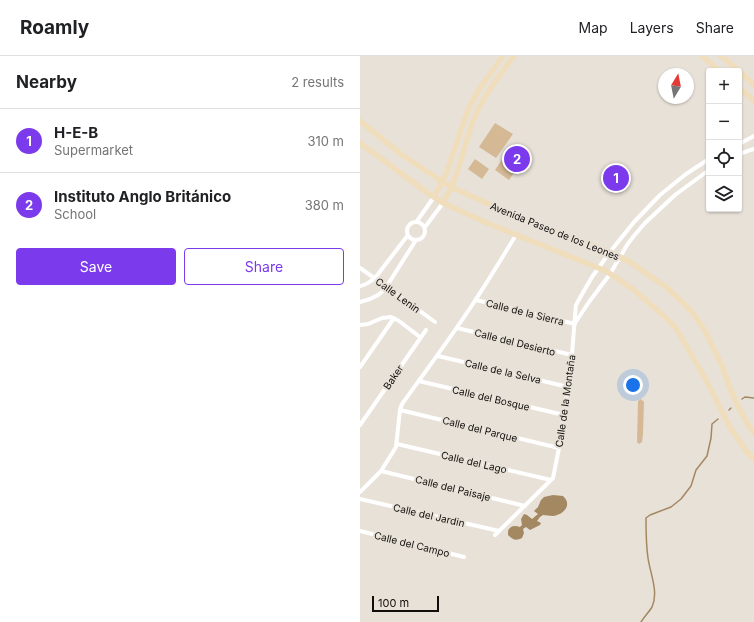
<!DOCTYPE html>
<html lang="en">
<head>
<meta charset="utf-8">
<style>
  :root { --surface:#fff; --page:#f2f2f2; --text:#202124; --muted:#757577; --line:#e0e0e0; --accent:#7c3aed }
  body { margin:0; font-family:Inter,sans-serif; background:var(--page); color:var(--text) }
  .controls { position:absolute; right:12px; top:12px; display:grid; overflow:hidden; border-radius:4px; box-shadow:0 1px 3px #0004 }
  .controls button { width:36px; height:36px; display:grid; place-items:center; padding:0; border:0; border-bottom:1px solid var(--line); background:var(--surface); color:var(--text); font:20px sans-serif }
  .compass { position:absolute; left:298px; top:12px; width:36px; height:36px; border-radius:50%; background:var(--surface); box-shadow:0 1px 3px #0004; rotate:10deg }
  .scale { position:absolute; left:12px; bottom:10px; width:67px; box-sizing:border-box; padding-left:4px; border:2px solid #100e0b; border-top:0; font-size:11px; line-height:14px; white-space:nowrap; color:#100e0b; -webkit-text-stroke:3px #e8e1d8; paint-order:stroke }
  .you { position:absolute; left:273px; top:329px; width:14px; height:14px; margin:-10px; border:3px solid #fff; border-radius:50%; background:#1a73e8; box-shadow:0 0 0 6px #1a73e833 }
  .badge { display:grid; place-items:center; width:26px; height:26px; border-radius:50%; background:var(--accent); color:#fff; font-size:13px; font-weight:700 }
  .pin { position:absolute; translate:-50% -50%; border:2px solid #fff; box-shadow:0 1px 4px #0006 }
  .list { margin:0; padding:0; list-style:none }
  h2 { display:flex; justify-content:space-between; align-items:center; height:52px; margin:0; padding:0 16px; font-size:17px }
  h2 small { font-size:13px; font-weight:400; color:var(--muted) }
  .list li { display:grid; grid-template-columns:26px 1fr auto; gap:12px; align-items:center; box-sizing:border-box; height:64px; padding:0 16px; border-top:1px solid var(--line) }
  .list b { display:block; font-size:15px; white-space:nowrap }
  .list p { margin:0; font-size:13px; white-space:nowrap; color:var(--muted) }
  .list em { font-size:13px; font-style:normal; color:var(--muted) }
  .actions { display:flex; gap:8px; padding:12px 16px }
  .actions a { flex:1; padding:9px 0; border:1px solid var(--accent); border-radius:4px; text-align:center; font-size:14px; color:var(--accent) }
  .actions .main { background:var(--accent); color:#fff }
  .icon { flex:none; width:22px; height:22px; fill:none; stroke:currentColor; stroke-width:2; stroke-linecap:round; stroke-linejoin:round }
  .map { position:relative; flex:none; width:394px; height:566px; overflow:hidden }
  header { display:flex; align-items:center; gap:24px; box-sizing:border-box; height:56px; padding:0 20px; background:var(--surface); border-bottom:1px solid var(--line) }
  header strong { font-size:19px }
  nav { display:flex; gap:22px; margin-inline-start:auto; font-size:14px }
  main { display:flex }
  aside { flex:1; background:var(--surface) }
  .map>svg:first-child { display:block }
  .green { fill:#d4b994 }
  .water { fill:#a38862 }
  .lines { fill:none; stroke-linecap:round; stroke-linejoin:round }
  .stream { stroke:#a38862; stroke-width:1.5 }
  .street { stroke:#fff; stroke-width:4 }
  .secondary { stroke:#efddbc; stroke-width:5.5 }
  .labels { text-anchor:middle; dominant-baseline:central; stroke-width:4; stroke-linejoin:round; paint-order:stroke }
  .street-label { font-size:10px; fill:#100e0b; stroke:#e8e1d8 }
</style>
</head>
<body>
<header>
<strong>Roamly</strong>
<nav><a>Map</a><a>Layers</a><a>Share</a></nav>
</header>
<main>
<aside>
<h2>Nearby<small>2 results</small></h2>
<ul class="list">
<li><span class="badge">1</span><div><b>H-E-B</b><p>Supermarket</p></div><em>310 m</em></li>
<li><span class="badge">2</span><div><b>Instituto Anglo Británico</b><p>School</p></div><em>380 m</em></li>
</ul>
<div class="actions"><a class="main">Save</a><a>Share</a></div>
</aside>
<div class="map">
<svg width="394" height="566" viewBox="0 0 394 566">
  <rect width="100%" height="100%" fill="#e8e1d8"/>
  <!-- green -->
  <path class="green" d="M 135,67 L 153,78 L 136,102 L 119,91 Z
    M 143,102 L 157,112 L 149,124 L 135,114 Z
    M 115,103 L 129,113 L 122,123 L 108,113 Z
    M 281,343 L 284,346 L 283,378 L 282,386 L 279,388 L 277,386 L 278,345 Z"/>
  <!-- water -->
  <path class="water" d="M 193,439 L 203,440 C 213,449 203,459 193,460 C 189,460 186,459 183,459 L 180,461 L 177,465 L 181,467 L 180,469 L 170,474 L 166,471 L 163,473 L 164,477 L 162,482 C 156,485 153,484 148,479 L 148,475 C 150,470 154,469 160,471 L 162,469 L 161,463 L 164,458 L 167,459 L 172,463 L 178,458 L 174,455 L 178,451 L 181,444 L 184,441 Z"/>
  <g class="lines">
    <!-- stream -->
    <path class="stream" d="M 382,343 L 385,341 L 394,342
      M 369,354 L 371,352
      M 281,566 C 284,561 289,556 292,551 C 299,536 290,517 288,502 C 286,489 286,476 286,462 L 290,459 L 311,451 L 321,443 L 331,430 L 336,414 L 347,400 L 351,382 L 352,368 L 358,363"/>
    <!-- street -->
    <path class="street" d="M 379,88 L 394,80
      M 379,98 L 394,93
      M 57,165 L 74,141
      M47 175a9 9 0 1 1 18 0a9 9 0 1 1-18 0Z
      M 65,171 L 83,147
      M 0,212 L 27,231 L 75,266
      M 0,230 C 6,229 10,226 15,222 L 48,179
      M 116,244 L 215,268
      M 0,246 L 10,243 L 18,239 L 25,233 L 56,184
      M 215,267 L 229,246 L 250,218 L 267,189 L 273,181 L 285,167 L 315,139 L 349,114
      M 0,269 L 8,268 L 22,262 L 31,261 L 39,265 L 60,281
      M 97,272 L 212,299
      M 78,300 L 208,331
      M 0,311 L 34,262
      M 59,325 L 204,359
      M 40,354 L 199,392
      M 0,369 L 66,274
      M 37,388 L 191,424
      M 21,415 L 165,450
      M 0,436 L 21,415 L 36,391 L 40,354 L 42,348 C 67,313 93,279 116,243 C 130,222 143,200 156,179
      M 0,443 L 139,475
      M 0,475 L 104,501
      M 135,479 L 193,422 L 199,392 L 208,331 L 212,299 L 215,259 L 216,249 L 221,240 L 232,221 L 250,196 L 274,166 L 300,139 L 326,118 L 349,103"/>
    <!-- secondary -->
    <path class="secondary" d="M 342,0 L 359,15
      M 361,0 L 379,15
      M 379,15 L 394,29
      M 379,32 L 394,45
      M 0,65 L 42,99 L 91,131 L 157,161 L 250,196 L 270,206 L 306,231 L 318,242 L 333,257 L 345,275 L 362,310 L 369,330 L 378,350 L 388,369 L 394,377
      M 0,87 L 69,138 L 83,147 L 127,167 L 246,215 L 274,234 L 305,261 L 316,272 L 346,324 L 371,373 L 387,396 L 394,403
      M 74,141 L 86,118 L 105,62 L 110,49 L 120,32 L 143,0
      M 83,147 C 86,141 89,136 92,130 C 101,107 106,83 115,60 C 125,38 140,19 154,0"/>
  </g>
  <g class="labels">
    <!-- street labels -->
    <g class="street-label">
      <text transform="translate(195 175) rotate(22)">Avenida Paseo de los Leones</text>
      <text transform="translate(38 239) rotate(36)">Calle Lenin</text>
      <text transform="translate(165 256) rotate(14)">Calle de la Sierra</text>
      <text transform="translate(155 286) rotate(14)">Calle del Desierto</text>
      <text transform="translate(143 315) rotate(13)">Calle de la Selva</text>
      <text transform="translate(33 321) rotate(-56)">Baker</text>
      <text transform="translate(131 342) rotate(13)">Calle del Bosque</text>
      <text transform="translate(205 345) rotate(-82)">Calle de la Montaña</text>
      <text transform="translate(120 373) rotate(14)">Calle del Parque</text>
      <text transform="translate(114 406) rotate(13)">Calle del Lago</text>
      <text transform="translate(93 432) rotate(14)">Calle del Paisaje</text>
      <text transform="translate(69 459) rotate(13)">Calle del Jardin</text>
      <text transform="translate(52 488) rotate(14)">Calle del Campo</text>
    </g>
  </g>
</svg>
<div class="controls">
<button>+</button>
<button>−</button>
<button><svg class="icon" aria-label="locate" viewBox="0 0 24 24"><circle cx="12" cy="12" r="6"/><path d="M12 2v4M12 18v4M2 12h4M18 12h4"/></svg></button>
<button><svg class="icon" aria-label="layers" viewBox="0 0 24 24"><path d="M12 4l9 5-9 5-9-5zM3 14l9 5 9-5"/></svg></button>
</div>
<svg class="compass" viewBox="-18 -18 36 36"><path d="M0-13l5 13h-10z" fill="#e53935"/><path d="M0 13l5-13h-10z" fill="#757577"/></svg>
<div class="scale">100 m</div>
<div class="you"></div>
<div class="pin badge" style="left:256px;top:122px">1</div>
<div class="pin badge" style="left:157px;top:103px">2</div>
</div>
</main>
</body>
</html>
